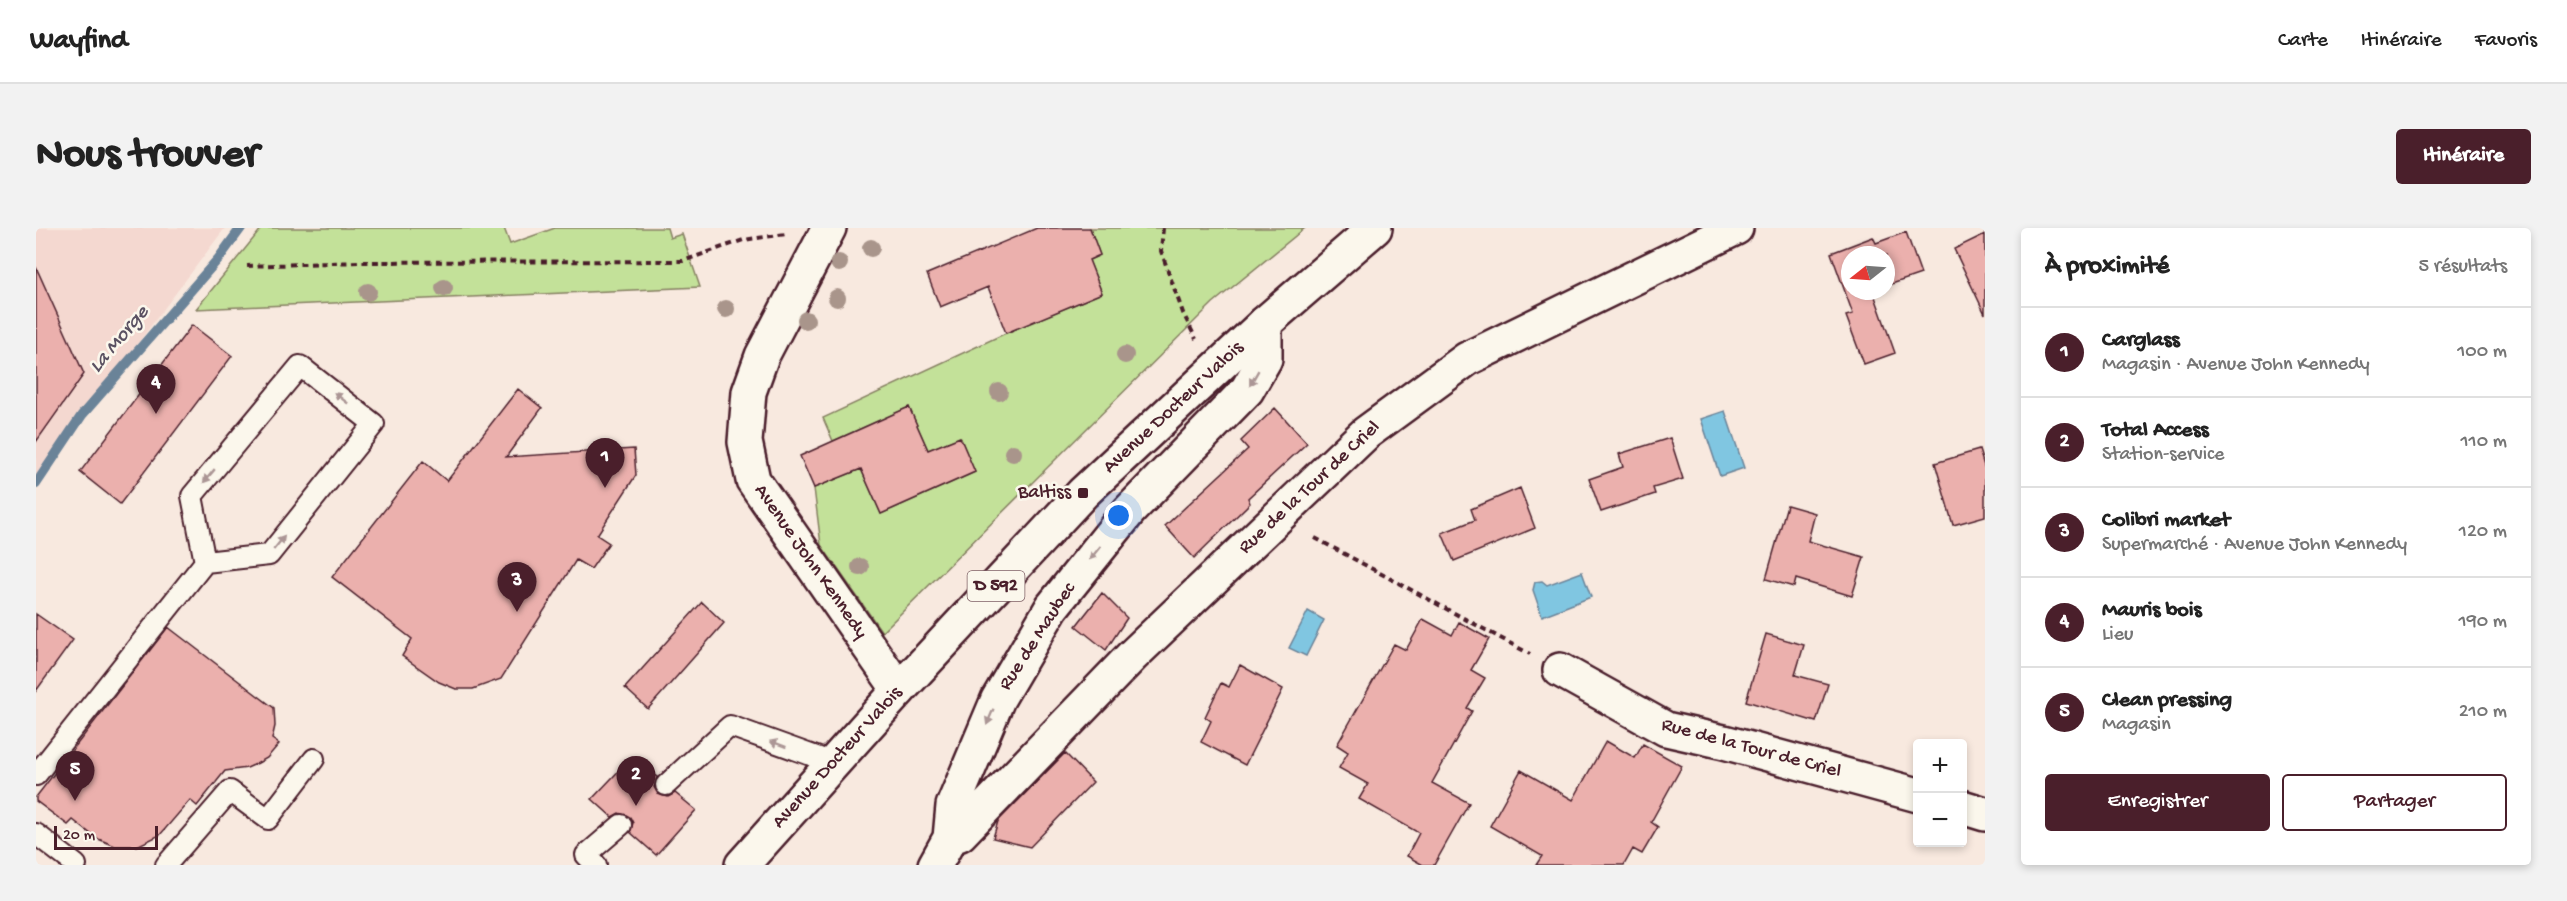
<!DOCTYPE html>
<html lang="fr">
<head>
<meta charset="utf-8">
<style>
  :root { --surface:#fff; --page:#f2f2f2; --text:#222; --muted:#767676; --line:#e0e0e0; --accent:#4a1f2b }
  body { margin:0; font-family:"Gochi Hand",sans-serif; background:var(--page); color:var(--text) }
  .controls { position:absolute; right:18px; bottom:18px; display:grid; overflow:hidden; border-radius:6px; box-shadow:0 3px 9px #0003 }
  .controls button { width:54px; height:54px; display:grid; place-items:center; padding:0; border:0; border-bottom:2px solid var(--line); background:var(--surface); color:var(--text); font:30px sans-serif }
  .compass { position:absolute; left:1805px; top:18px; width:54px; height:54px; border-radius:50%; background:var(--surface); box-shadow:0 3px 9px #0003; rotate:253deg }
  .scale { position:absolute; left:18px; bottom:15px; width:104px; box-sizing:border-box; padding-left:6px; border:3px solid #4a1f2b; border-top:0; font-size:16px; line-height:21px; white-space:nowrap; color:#4a1f2b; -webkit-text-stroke:4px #fbf7ec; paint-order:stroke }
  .you { position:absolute; left:1083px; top:288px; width:21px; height:21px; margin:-15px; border:4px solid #fff; border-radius:50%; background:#1a73e8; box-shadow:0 0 0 9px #1a73e833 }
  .badge { display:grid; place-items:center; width:39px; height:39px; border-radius:50%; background:var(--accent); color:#fff; font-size:20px; font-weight:700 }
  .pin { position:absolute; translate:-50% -50px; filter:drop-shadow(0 2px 3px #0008) }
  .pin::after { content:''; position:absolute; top:32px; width:21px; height:18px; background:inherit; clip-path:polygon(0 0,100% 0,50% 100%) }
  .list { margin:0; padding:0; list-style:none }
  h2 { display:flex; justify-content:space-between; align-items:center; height:78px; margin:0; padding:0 24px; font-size:26px }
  h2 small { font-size:20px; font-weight:400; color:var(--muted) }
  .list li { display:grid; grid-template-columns:39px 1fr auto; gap:18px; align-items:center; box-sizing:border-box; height:90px; padding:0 24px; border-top:2px solid var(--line) }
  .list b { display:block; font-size:22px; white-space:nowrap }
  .list p { margin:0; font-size:20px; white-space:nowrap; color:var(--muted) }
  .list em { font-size:20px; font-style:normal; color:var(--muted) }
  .actions { display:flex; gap:12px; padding:18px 24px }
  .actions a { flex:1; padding:14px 0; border:2px solid var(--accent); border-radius:6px; text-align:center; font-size:21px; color:var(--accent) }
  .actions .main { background:var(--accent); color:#fff }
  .map { position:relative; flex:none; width:1949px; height:637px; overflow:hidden; border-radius:6px }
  header { display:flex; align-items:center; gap:36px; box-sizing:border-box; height:84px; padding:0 30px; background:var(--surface); border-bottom:2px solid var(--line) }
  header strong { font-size:28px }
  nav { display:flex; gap:33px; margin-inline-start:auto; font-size:21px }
  .intro { display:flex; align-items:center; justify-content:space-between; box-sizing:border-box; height:144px; padding:0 36px }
  h1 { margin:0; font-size:42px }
  .button { padding:15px 27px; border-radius:6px; background:var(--accent); color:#fff; font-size:21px; font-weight:700 }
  main { display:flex; gap:36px; padding:0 36px }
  aside { flex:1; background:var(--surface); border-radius:6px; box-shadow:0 3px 9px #0003 }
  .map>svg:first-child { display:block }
  .built { fill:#f4d8d0 }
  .green { fill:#c3e199; stroke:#868062; stroke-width:1.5 }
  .water { fill:#80c6e1; stroke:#6a8398; stroke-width:1.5 }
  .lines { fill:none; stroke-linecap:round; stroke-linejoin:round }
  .stream { stroke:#6a8398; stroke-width:10 }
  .building { fill:#ebb0ad; stroke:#4a1f2b; stroke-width:1.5 }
  .service-casing { stroke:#4a1f2b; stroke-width:24 }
  .minor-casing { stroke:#4a1f2b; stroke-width:38 }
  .primary-casing { stroke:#4a1f2b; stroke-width:38 }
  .path { stroke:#4a1f2b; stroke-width:4; stroke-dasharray:6 4.5; stroke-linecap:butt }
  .service { stroke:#fbf7ec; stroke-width:20 }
  .minor { stroke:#fbf7ec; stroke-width:33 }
  .primary { stroke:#fbf7ec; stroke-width:33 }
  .tree { fill:#a9958b }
  .oneway { fill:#ab9695 }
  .poi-dot { fill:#4a1f2b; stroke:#fbf7ec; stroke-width:2 }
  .labels { text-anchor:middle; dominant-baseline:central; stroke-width:5; stroke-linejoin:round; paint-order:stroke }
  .shield { fill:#fbf7ec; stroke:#7f6065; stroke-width:1.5 }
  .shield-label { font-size:18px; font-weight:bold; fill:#4a1f2b }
  .street-label { font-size:20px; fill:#4a1f2b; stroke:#fbf7ec }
  .poi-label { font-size:20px; fill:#4a1f2b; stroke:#fbf7ec; text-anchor:end }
  .water-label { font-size:21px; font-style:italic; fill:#5a5162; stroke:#fbf7ec }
</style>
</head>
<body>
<header>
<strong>Wayfind</strong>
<nav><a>Carte</a><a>Itinéraire</a><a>Favoris</a></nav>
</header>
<div class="intro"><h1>Nous trouver</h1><a class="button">Itinéraire</a></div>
<main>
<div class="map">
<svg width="1949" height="637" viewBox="0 0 1949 637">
  <rect width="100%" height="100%" fill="#f8e9df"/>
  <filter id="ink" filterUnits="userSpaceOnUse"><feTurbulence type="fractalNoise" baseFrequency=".0167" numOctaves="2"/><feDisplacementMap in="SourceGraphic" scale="12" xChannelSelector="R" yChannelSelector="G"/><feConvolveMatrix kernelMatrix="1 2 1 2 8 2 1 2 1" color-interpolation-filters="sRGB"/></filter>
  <g filter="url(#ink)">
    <!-- built -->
    <path class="built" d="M 0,0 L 189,0 L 0,250 Z"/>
    <!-- green -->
    <path class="green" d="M 226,0 L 468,0 L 474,16 L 519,0 L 631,0 L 634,10 L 646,6 L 664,59 L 160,81 Z
      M 1054,0 L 1269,0 L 1177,75 L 846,404 L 785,317 L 778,260 L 825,241 L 845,286 L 939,244 L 924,209 L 892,222 L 873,179 L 797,213 L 787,190 L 970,105 L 1066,65 L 1053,32 L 1064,27 Z"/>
    <!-- water -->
    <path class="water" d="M 1689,183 L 1708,240 L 1684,248 L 1665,191 Z
      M 1546,344 L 1555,369 L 1506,388 L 1497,362 L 1499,354 L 1506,353 L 1511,357 Z
      M 1272,383 L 1288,392 L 1270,428 L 1253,420 Z"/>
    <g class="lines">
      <!-- stream -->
      <path class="stream" d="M 0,256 L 46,187 L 183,30 L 205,0"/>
    </g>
    <!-- building -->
    <path class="building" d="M 1001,0 L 1054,0 L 1064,27 L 1053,32 L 1066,65 L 970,105 L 952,59 L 904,79 L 891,46 Z
      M 1870,4 L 1885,46 L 1850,58 L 1850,27 L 1814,27 L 1814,63 L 1837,63 L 1859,125 L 1828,136 L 1810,88 L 1817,86 L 1795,25 L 1837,9 L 1840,15 Z
      M 1949,6 L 1949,86 L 1918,21 Z
      M 0,39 L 48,146 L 0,214 Z
      M 156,97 L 196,128 L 84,276 L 44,244 Z
      M 482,161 L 506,180 L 470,229 L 598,221 L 600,247 L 561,307 L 573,315 L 555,341 L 540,332 L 465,451 L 437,461 L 420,461 L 403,454 L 366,428 L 376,411 L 296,349 L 387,233 L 411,253 Z
      M 873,179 L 892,222 L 924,209 L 939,244 L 845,286 L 825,241 L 778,260 L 764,228 Z
      M 1239,180 L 1271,215 L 1212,270 L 1214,275 L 1158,330 L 1129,298 L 1212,221 L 1205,213 Z
      M 1634,210 L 1647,251 L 1617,260 L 1619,266 L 1565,284 L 1553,251 L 1587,239 L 1583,226 Z
      M 1943,222 L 1949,241 L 1949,288 L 1917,297 L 1899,235 Z
      M 1484,260 L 1499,300 L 1418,333 L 1406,305 L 1439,292 L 1435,281 Z
      M 1751,277 L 1779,285 L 1772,313 L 1828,329 L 1816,368 L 1760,351 L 1758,359 L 1730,351 Z
      M 1066,365 L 1091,390 L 1070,422 L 1040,398 Z
      M 666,374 L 688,395 L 612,481 L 589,460 Z
      M 0,386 L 37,412 L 0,463 Z
      M 1387,391 L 1416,407 L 1423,394 L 1453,411 L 1435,442 L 1449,450 L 1431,480 L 1436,483 L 1396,555 L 1433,575 L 1398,637 L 1387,637 L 1371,628 L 1383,605 L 1323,571 L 1332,556 L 1303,540 L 1312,524 L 1301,517 L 1358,416 L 1370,422 Z
      M 132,399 L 238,480 L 239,498 L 236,511 L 243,516 L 231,530 L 222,535 L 211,540 L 189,543 L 161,578 L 154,572 L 124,607 L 101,618 L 79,618 L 60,610 L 37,592 L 32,597 L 0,573 L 0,569 Z
      M 1730,406 L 1768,417 L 1759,447 L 1792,456 L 1780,494 L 1710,473 Z
      M 1204,437 L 1247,461 L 1209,537 L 1165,514 L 1175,493 L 1169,489 L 1185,455 L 1193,459 Z
      M 1570,513 L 1599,530 L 1607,516 L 1646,538 L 1615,594 L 1622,599 L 1606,626 L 1597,621 L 1588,637 L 1500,637 L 1506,628 L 1454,598 L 1485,542 L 1537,572 Z
      M 1029,525 L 1057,554 L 994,619 L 957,610 L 962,593 Z
      M 596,529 L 621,549 L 618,559 L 622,566 L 632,569 L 639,565 L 660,582 L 620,627 L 594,604 L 597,595 L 594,589 L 583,585 L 576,589 L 556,571 Z"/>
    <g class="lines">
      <defs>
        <path id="service" d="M 0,547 L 169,334 L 233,327 L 338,196 L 264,138 L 156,268 L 169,334
          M 630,557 L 694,498 L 797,535
          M 0,606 L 40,637
          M 130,637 L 194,563 L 232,591 L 278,531
          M 560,637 L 550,627 L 585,597"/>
        <path id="minor" d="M 793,0 L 726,128 L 713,164 L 709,214 L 717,252 L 863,462
          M 1524,442 L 1630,501 L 1688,514 L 1882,567
          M 1926,579 L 1949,586
          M 914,610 L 924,606 L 1096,428 L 1330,205 L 1431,131 L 1700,0
          M 899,637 L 914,610 L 917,578 L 962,471 L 1016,379 L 1094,282 L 1211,162 L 1229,131 L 1229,95"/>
        <path id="primary" d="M 706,637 L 863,462 L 1047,265 L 1229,95 L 1339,0"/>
      </defs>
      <!-- service casing -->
      <use href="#service" class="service-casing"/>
      <!-- minor casing -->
      <use href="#minor" class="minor-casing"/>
      <!-- primary casing -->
      <use href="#primary" class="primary-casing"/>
      <!-- path -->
      <path class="path" d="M 1127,0 L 1125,23 L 1147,85 L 1160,111
        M 211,38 L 322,34 L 647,33 L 707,12 L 750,6
        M 1279,310 L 1494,426"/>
      <!-- service -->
      <use href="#service" class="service"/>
      <!-- minor -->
      <use href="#minor" class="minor"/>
      <!-- primary -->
      <use href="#primary" class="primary"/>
    </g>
    <!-- trees -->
    <g class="tree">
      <circle cx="835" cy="20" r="9"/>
      <circle cx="803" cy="35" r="9"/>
      <circle cx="408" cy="60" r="9"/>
      <circle cx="332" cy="64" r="9"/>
      <circle cx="801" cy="70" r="9"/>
      <circle cx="690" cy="81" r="9"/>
      <circle cx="770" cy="92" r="9"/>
      <circle cx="1089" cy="127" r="9"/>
      <circle cx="963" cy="164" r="9"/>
      <circle cx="977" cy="225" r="9"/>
      <circle cx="824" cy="339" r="9"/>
    </g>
    <!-- one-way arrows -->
    <defs><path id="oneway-solid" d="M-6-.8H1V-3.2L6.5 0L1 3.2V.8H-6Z" transform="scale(1.5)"/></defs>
    <g class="oneway">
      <use href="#oneway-solid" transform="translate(1218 150) rotate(120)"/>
      <use href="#oneway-solid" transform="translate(305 170) rotate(-142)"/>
      <use href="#oneway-solid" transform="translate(173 248) rotate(130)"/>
      <use href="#oneway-solid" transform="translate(243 315) rotate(-51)"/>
      <use href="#oneway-solid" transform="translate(1059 325) rotate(129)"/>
      <use href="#oneway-solid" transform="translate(954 489) rotate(113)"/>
      <use href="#oneway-solid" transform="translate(742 516) rotate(-160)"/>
    </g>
  </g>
  <!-- markers -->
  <rect class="poi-dot" x="1041" y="259" width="12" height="12" rx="3"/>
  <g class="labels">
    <!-- shield labels -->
    <rect class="shield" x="931.5" y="343" width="57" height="30" rx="4.5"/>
    <g class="shield-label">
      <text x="960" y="358">D 592</text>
    </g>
    <!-- street labels -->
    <g class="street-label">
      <text transform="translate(1138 180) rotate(-43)">Avenue Docteur Valois</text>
      <text transform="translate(1274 260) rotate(-43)">Rue de la Tour de Criel</text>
      <text transform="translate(774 334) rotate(55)">Avenue John Kennedy</text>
      <text transform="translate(1002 409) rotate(-57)">Rue de Maubec</text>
      <text transform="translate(1715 521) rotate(15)">Rue de la Tour de Criel</text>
      <text transform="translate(802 530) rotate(-48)">Avenue Docteur Valois</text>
    </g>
    <!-- poi labels -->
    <g class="poi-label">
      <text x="1035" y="265">Baltiss</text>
    </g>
    <!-- water labels -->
    <g class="water-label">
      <text transform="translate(84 112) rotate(-50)">La Morge</text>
    </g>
  </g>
</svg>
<div class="controls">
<button>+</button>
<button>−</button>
</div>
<svg class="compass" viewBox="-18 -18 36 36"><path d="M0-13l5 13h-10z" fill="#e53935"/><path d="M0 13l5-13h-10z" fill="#767676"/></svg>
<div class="scale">20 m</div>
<div class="you"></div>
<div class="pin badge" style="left:569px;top:260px">1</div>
<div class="pin badge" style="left:600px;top:578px">2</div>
<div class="pin badge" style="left:481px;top:384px">3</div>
<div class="pin badge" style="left:120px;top:186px">4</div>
<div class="pin badge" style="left:39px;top:573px">5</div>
</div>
<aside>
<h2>À proximité<small>5 résultats</small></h2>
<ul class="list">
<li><span class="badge">1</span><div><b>Carglass</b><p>Magasin · Avenue John Kennedy</p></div><em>100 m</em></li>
<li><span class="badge">2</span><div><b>Total Access</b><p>Station-service</p></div><em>110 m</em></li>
<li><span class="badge">3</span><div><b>Colibri market</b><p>Supermarché · Avenue John Kennedy</p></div><em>120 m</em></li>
<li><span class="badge">4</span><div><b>Mauris bois</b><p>Lieu</p></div><em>190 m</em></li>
<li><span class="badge">5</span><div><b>Clean pressing</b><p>Magasin</p></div><em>210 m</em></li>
</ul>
<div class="actions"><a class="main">Enregistrer</a><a>Partager</a></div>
</aside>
</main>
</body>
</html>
